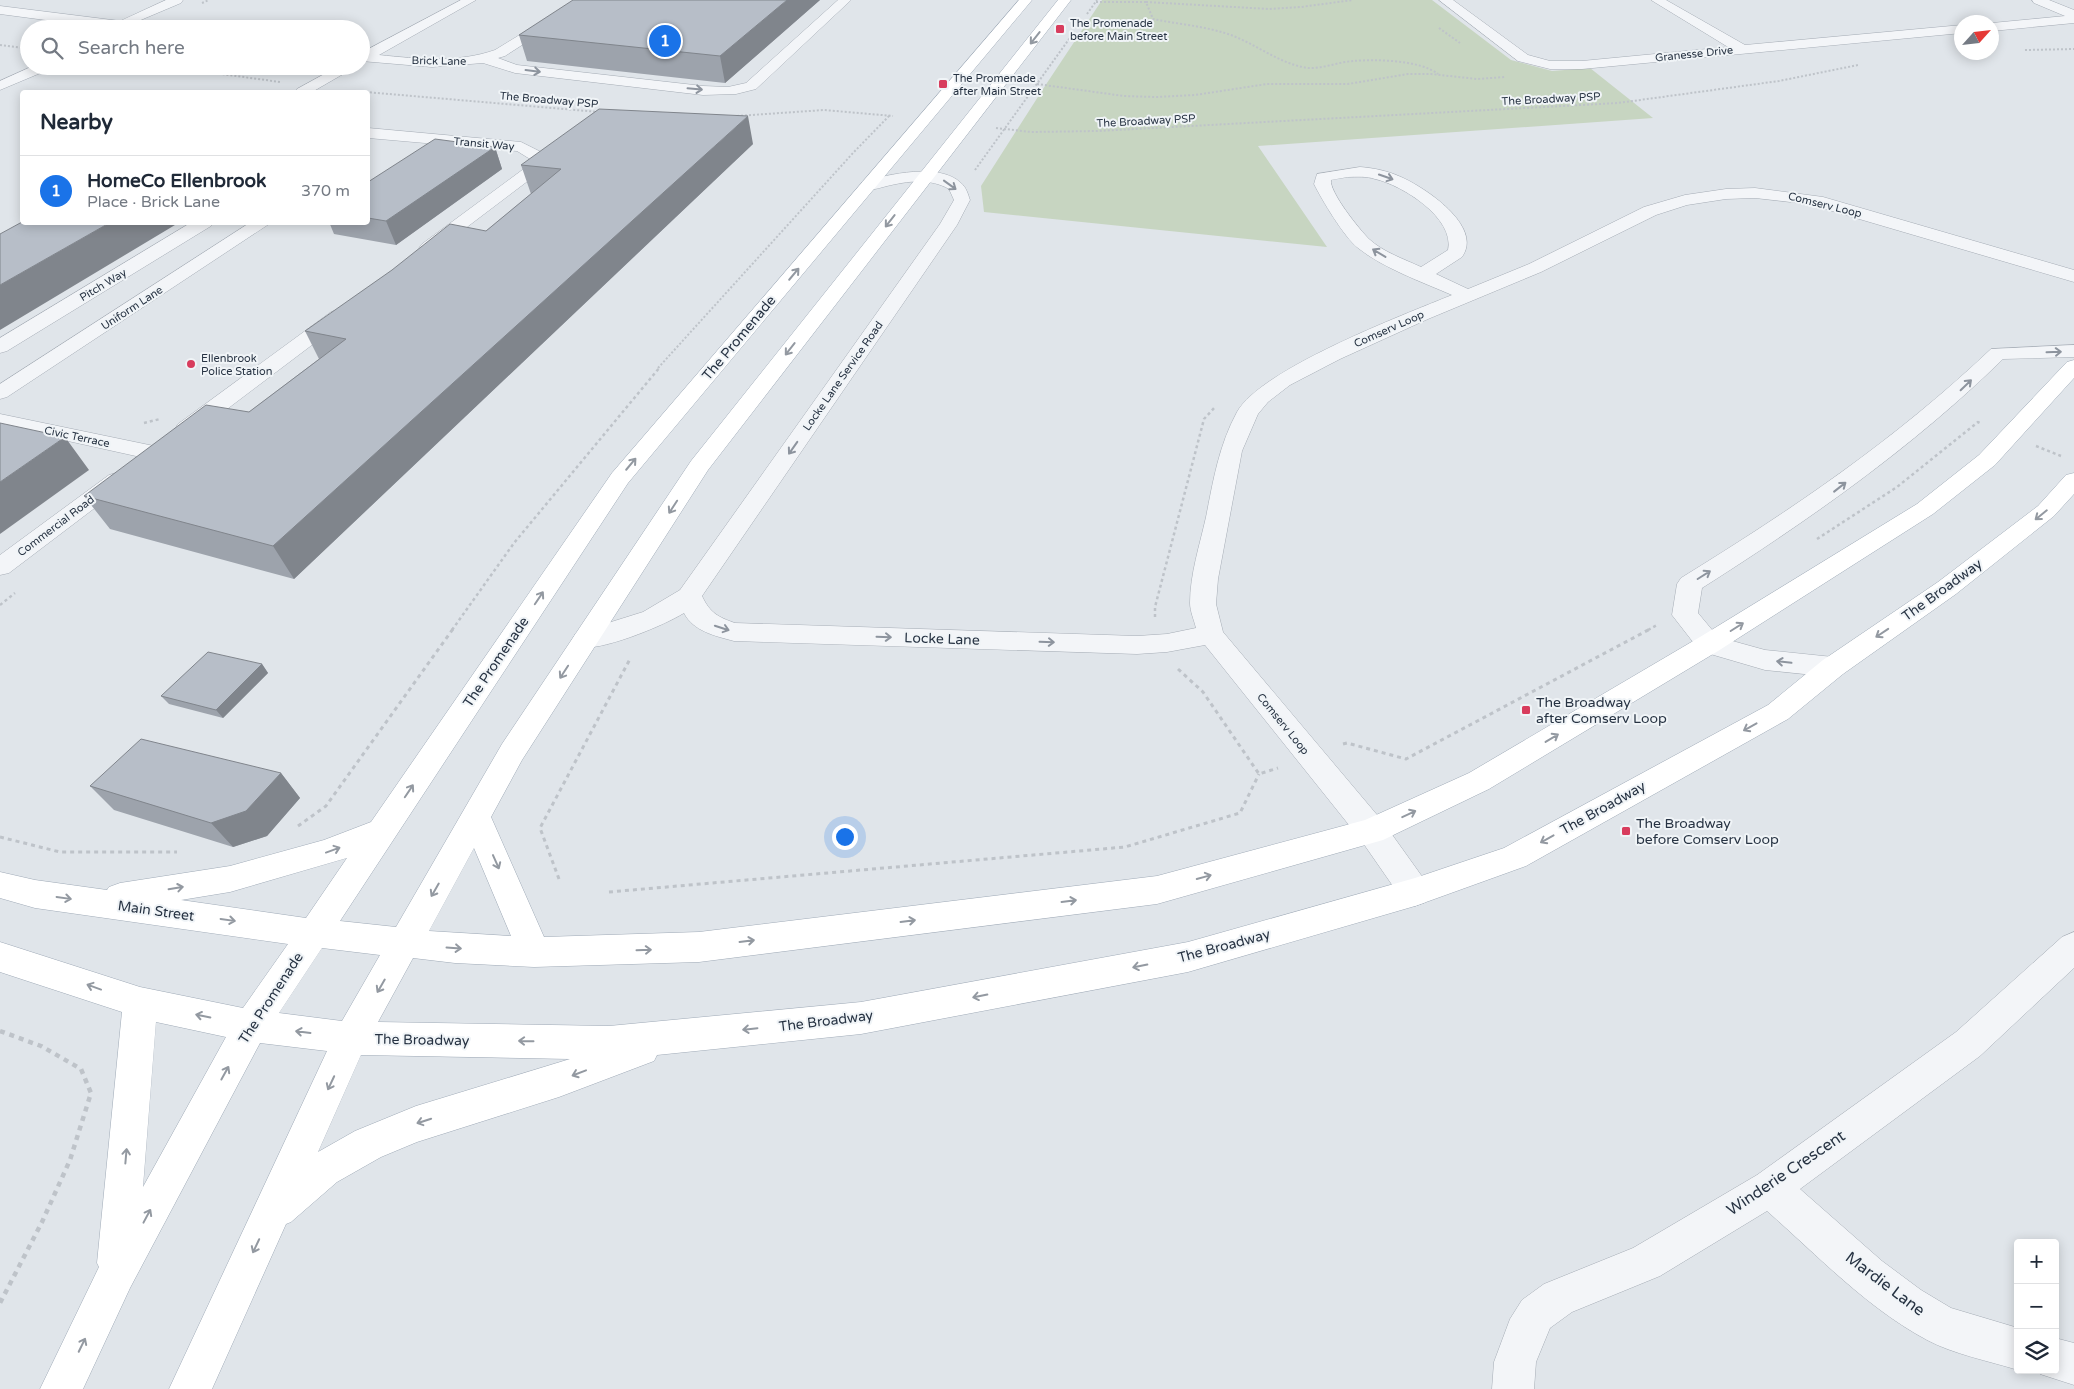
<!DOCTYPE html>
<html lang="en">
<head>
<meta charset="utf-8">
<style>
  :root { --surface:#fff; --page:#f6f6f7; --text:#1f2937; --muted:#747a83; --line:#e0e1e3; --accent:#1a73e8 }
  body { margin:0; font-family:"Varela Round",sans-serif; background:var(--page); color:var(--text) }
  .controls { position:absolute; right:15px; bottom:15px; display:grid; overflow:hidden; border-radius:5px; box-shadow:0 2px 12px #0003 }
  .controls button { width:45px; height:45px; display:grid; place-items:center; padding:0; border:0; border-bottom:1px solid var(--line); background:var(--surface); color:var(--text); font:25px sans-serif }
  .compass { position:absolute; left:1954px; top:15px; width:45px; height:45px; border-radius:50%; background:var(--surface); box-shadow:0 2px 12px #0003; rotate:63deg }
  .you { position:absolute; left:844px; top:836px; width:18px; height:18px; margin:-12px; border:4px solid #fff; border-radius:50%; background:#1a73e8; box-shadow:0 0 0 8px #1a73e833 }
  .badge { display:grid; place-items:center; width:32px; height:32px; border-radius:50%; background:var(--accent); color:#fff; font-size:16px; font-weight:700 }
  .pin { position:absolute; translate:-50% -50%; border:2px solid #fff; box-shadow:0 1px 5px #0006 }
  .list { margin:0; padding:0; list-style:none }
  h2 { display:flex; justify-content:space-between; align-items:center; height:65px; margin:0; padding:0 20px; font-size:21px }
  h2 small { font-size:16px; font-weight:400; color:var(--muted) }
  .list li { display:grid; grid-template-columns:32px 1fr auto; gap:15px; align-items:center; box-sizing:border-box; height:70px; padding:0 20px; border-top:1px solid var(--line) }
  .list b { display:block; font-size:19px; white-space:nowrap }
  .list p { margin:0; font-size:16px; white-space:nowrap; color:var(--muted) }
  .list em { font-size:16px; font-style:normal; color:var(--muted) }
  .icon { flex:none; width:28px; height:28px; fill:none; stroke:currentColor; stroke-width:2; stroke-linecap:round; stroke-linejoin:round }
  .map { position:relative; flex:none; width:2074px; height:1389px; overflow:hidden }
  .search { position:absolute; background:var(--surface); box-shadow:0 2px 12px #0003; left:20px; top:20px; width:350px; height:55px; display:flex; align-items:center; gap:12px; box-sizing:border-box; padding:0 18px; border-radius:28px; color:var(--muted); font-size:19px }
  .panel { position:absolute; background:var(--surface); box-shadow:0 2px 12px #0003; left:20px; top:90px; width:350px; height:135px; border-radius:5px }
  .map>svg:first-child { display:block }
  .green { fill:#c7d5c1 }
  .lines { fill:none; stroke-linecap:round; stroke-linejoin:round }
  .minor-casing { stroke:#a5acb5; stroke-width:1 }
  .major-casing { stroke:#9faab7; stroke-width:1 }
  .path-far3 { stroke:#bec3c9; stroke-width:2; stroke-dasharray:2 2; stroke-linecap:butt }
  .path-far2 { stroke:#bec3c9; stroke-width:2.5; stroke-dasharray:3 3; stroke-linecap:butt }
  .path-far1 { stroke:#bec3c9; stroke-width:3; stroke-dasharray:4 4; stroke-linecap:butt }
  .path { stroke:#bec3c9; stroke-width:4.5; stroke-dasharray:5 5; stroke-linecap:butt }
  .minor { fill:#f3f5f8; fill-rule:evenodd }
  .major { fill:#fff; fill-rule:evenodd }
  .wall { fill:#9da3ac }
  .shaded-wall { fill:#80858c }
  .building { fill:#b7bec8; stroke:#80858c }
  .oneway { stroke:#9399a1 }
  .oneway2 { stroke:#8d949e }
  .poi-dot { fill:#d83c5d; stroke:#f0f4f7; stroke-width:2 }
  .labels { text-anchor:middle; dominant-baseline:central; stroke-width:4; stroke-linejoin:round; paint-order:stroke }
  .far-poi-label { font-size:11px; fill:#273343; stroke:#f0f4f7; text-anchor:start }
  .far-street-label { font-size:11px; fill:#273343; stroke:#f0f4f7 }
  .street-label { font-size:14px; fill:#273343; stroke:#f0f4f7 }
  .poi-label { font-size:14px; fill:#273343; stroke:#f0f4f7; text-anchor:start }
  .near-street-label { font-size:16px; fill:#273343; stroke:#f0f4f7 }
</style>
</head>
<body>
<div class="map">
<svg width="2074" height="1389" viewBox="0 0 2074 1389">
  <rect width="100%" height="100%" fill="#e0e5ea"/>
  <!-- green -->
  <path class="green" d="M 1102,0 L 1432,0 L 1511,60 L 1552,71 L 1590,68 L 1653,118 L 1258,146 L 1327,247 L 984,212 L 981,186 L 1043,89 Z"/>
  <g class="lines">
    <defs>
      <path id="minor" d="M 166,0 L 183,0 L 181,3 L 136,22 L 170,25 L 176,29 L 106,28 L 0,14 L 0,6 L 120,21 Z
        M 461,0 L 476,0 L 379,55 C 418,59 458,63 495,50 L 577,0 L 592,0 L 505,56 L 498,58 L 517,65 L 703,86 L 728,87 L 746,83 L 838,0 L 851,0 L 756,89 L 736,94 L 703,95 L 515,73 L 483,63 L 432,67 L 361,61 L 361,53 Z
        M 1439,0 L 1453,0 L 1528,55 L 1550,61 L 1582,61 L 1728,47 L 1651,0 L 1666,0 L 1745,45 L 1962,25 L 1962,33 L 1582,69 L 1550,69 L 1518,61 Z
        M 2032,0 L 2049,0 L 2074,10 L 2074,23 L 1992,31 L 1992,23 L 2065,16 L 2034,3 Z
        M 33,66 L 52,66 L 50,69 L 0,90 L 0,81 Z
        M 339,66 L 357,66 L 312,92 L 295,92 L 297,89 Z
        M 368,128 L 521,142 L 545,154 L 547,157 L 537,174 L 434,252 L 428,253 L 422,252 L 419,248 L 422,244 L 525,168 L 530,159 L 517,151 L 368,138 Z
        M 1360,167 C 1374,168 1388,171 1401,177 C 1424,187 1484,226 1462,257 L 1436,274 L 1468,289 L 1529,264 L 1644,207 L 1685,195 L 1726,189 L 1755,188 L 1823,197 L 2074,270 L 2074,282 L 1815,206 L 1799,203 L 1755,198 L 1726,199 L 1687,205 L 1656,215 L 1541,272 L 1428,319 L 1340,359 L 1290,385 L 1268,402 L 1258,414 L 1242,451 L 1218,579 L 1216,604 L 1223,632 L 1383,822 L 1426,882 L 1431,892 L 1426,902 L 1415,906 L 1404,902 L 1361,840 L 1205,645 L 1167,652 L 1137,654 L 734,641 C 715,636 693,631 684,613 C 663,626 598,653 576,647 L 572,640 L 576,633 L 643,612 L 680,590 L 940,224 L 954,200 L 949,189 C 930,178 908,181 887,186 C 879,188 871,191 863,189 L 861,185 L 863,181 C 889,175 939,162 961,183 C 966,187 968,194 970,200 L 957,225 L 702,596 C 710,613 718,617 735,623 L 1137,636 L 1167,634 L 1196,628 C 1194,620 1190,611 1190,603 C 1190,574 1200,544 1206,517 C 1213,481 1219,445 1237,412 C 1261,369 1403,315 1452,295 C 1422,282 1383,268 1358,248 C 1344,237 1322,200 1314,184 L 1317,174 ZM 1348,177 C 1357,177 1366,176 1375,179 C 1402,185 1455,218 1448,250 L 1421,267 C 1404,259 1383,252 1369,239 C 1360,230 1329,192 1331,180 Z
        M 192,222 L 213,222 L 211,226 L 7,351 L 0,353 L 0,338 Z
        M 251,222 L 272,222 L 7,397 L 0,399 L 0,384 Z
        M 338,310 L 345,312 L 348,316 L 345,320 L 194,434 L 186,436 L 178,434 L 175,429 L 178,424 L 331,312 Z
        M 2074,345 L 2074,357 L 2003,359 C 1912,448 1809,520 1702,588 L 1698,613 L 1718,637 L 1765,650 L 1833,657 L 1843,660 L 1846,667 L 1843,674 L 1833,677 L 1765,670 L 1700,651 L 1672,615 L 1677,584 L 1681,578 C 1793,509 1895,440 1991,349 Z
        M 0,414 L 154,446 L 162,448 L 165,453 L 162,458 L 154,460 L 0,426 Z
        M 117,473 L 125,475 L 128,480 L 125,485 L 9,573 L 0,575 L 0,555 L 109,475 Z
        M 2074,932 L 2074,968 L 1980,1056 L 1800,1189 L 1882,1261 L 1921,1290 L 1951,1308 L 2018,1328 L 2018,1370 C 1989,1361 1953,1354 1927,1340 C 1867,1308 1818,1256 1767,1211 L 1660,1276 L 1572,1312 L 1550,1328 L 1536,1362 L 1534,1389 L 1492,1389 L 1494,1362 L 1510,1319 L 1522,1300 L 1544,1284 L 1633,1248 L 1757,1175 L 1956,1032 L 2062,937 Z
        M 2055,1338 L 2074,1343 L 2074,1385 L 2040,1374 L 2039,1370 L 2055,1370 Z"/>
      <path id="major" d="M 1019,0 L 1032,0 L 628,483 L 340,921 L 396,927 L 502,744 L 691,461 L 1058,0 L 1071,0 L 708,470 L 522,760 L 491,817 L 544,937 L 699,932 L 1157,876 L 1365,820 L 1469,773 L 1700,637 L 1917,504 L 1979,455 L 2067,362 L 2074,360 L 2074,378 L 1995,465 L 1933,514 L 1718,651 L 1489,789 L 1383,840 L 1157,904 L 699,962 L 534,967 L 455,963 L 413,958 L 378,1022 L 609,1026 L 861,1002 L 1188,942 L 1415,878 L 1504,848 L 1768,705 L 1823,660 L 1938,582 L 2038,506 L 2066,475 L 2074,473 L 2074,494 L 2054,516 L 1956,594 L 1843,674 L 1788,719 L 1526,866 L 1415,906 L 1188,972 L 861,1034 L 657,1055 L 654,1061 L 559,1097 L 417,1142 L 381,1157 L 337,1182 L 291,1222 L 286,1224 L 212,1389 L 169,1389 L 327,1051 L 260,1043 L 130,1288 L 83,1389 L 40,1389 L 99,1267 L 97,1263 L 122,1012 L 0,972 L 0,942 L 140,987 L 243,1008 L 288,944 L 35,908 L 0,898 L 0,872 L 35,880 L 107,890 L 109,887 L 120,883 L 230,866 L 324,840 L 371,822 L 612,473 ZM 474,848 L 511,936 L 429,931 ZM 347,858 L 306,918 L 181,900 L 230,892 ZM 322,948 L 380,955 L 342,1021 L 279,1013 ZM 156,1022 L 226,1037 L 143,1187 ZM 361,1055 L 570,1059 L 416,1106 L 355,1131 L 318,1152 Z"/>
    </defs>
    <!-- minor casing -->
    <use href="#minor" class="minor-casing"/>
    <!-- major casing -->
    <use href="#major" class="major-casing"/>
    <!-- path-far3 -->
    <path class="path-far3" d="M 1096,2 L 1146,2 L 1153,19 C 1177,24 1204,26 1228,34 C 1255,43 1279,64 1308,68 C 1322,69 1338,62 1353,61 C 1376,59 1420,60 1438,74
      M 1146,2 L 1269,9 L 1301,7 L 1353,0
      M 202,3 L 209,0
      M 1087,14 L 1097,0
      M 1439,28 L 1460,43
      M 0,45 L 23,48
      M 2025,50 L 2074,49
      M 1964,54 L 1978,52
      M 163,66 L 280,82
      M 1037,84 L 1124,96 L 1156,97 L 1195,95 L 1267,84 L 1348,84 L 1408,74 L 1431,74 L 1477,79 L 1505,77
      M 354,91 L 599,112
      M 737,116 L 824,110 L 893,116
      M 996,128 L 1031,132 L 1098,131 L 1618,103 L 1779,81 L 1858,65
      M 975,170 L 1072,35
      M 658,368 L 853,153 L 889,116"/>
    <!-- path-far2 -->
    <path class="path-far2" d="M 144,423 L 160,419
      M 2036,446 L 2061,456
      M 1817,539 L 1897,487 L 1978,422 L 1982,424
      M 0,605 L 15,593
      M 1155,617 L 1155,607 L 1204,419 L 1216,406
      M 452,630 L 514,543 L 660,367
      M 1648,630 L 1657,625"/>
    <!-- path-far1 -->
    <path class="path-far1" d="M 1178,669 L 1203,692 L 1259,774 L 1278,768
      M 1343,744 L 1347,743 L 1406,759 L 1650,629
      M 298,826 L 326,806 L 453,629
      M 0,837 L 60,852 L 177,852
      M 559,879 L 540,828 L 630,659
      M 609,892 L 1125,847 L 1240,813 L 1259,774"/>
    <!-- path -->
    <path class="path" d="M 0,1031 L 41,1046 L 81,1069 L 91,1093 L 70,1160 L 42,1222 L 0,1303"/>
    <!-- minor -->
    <use href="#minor" class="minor"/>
    <!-- major -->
    <use href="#major" class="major"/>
  </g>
  <!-- wall -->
  <path class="wall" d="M 820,0 L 725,83 L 527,61 L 519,35 Z
    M 753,144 L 294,579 L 110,529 L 84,496 L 249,412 L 319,359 L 305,331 L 486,231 L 531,194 L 521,165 Z
    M 495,147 L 502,169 L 396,245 L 334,234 L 329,222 L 368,222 L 368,182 Z
    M 262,664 L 268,673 L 223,718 L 169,704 L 161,696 Z
    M 281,773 L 300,798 L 267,836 L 233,847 L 114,810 L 90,786 Z"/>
  <!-- shaded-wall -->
  <path class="shaded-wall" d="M 787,0 L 820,0 L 725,83 L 720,56 Z
    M 748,116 L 753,144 L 294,579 L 273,546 Z
    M 495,147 L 502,169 L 396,245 L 386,221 Z
    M 111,222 L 180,222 L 0,330 L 0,285 Z
    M 65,437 L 89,470 L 0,534 L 0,482 Z
    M 262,664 L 268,673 L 223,718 L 216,710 Z
    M 281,773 L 300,798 L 267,836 L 233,847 L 211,823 Z"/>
  <!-- building -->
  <path class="building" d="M 573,0 L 787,0 L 720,56 L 519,35 Z
    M 599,109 L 748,116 L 273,546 L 84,496 L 206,405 L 249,412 L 346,339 L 305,331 L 392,270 L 450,224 L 486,231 L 561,169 L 521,165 Z
    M 435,139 L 495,147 L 386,221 L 368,218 L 368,182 Z
    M 22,222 L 111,222 L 0,285 L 0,234 Z
    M 0,423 L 65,437 L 0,482 Z
    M 208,652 L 262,664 L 216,710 L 161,696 Z
    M 141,739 L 281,773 L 246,811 L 211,823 L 90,786 Z"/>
  <!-- one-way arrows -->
  <defs><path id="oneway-shaft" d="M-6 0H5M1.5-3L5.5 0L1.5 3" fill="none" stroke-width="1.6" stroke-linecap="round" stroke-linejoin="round" transform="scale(1.25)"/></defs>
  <g class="oneway">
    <use href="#oneway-shaft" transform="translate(1035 38) rotate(128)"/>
    <use href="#oneway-shaft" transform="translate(890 221) rotate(128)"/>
    <use href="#oneway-shaft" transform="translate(794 274) rotate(-50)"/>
    <use href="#oneway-shaft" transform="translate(790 349) rotate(128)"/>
    <use href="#oneway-shaft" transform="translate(631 464) rotate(-50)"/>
    <use href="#oneway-shaft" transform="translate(673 507) rotate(123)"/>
    <use href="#oneway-shaft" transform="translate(2041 515) rotate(141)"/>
    <use href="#oneway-shaft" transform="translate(539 598) rotate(-56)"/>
    <use href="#oneway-shaft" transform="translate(1737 627) rotate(-32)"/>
    <use href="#oneway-shaft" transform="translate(1882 633) rotate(146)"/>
    <use href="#oneway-shaft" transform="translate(564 672) rotate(123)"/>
    <use href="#oneway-shaft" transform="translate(1750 727) rotate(151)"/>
    <use href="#oneway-shaft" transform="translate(1552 738) rotate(-31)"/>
    <use href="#oneway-shaft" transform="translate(409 791) rotate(-56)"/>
    <use href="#oneway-shaft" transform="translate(1409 814) rotate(-25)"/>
    <use href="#oneway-shaft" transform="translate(1547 839) rotate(151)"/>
    <use href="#oneway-shaft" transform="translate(333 850) rotate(-20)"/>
    <use href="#oneway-shaft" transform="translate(496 862) rotate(66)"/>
    <use href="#oneway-shaft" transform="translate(1204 877) rotate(-15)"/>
    <use href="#oneway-shaft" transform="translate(176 888) rotate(-9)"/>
    <use href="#oneway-shaft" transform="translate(435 890) rotate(120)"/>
    <use href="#oneway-shaft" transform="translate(64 898) rotate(8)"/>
    <use href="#oneway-shaft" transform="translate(1069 901) rotate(-7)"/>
    <use href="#oneway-shaft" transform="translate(228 920) rotate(8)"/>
    <use href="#oneway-shaft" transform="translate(908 921) rotate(-7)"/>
    <use href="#oneway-shaft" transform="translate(747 941) rotate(-7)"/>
    <use href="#oneway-shaft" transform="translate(454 948) rotate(4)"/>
    <use href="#oneway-shaft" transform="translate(644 950) rotate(-2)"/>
    <use href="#oneway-shaft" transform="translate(1140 966) rotate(169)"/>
    <use href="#oneway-shaft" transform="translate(381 986) rotate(120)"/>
    <use href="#oneway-shaft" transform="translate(94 987) rotate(-160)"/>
    <use href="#oneway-shaft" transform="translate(980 996) rotate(169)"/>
    <use href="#oneway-shaft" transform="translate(203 1016) rotate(-168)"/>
    <use href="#oneway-shaft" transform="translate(750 1029) rotate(174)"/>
    <use href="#oneway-shaft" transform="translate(303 1032) rotate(-173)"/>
    <use href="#oneway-shaft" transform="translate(526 1041) rotate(-179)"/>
    <use href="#oneway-shaft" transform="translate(225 1073) rotate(-61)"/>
    <use href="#oneway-shaft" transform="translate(579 1073) rotate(159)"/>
    <use href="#oneway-shaft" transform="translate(331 1083) rotate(115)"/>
    <use href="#oneway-shaft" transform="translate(424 1121) rotate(162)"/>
    <use href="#oneway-shaft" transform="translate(126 1156) rotate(-85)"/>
    <use href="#oneway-shaft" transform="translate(147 1216) rotate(-62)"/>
    <use href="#oneway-shaft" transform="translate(256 1246) rotate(115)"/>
    <use href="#oneway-shaft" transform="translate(82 1345) rotate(-64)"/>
  </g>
  <g class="oneway2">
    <use href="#oneway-shaft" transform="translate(533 71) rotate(7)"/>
    <use href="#oneway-shaft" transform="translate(695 89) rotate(5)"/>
    <use href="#oneway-shaft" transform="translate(1386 177) rotate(19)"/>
    <use href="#oneway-shaft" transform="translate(950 185) rotate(36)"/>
    <use href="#oneway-shaft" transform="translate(1379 253) rotate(-149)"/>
    <use href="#oneway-shaft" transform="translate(2054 352) rotate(-2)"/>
    <use href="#oneway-shaft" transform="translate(1966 385) rotate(-44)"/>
    <use href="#oneway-shaft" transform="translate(793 448) rotate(125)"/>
    <use href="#oneway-shaft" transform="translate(1840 487) rotate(-38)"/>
    <use href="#oneway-shaft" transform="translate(1704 575) rotate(-32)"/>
    <use href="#oneway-shaft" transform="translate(722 628) rotate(18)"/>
    <use href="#oneway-shaft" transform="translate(884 637) rotate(2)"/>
    <use href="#oneway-shaft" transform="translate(1047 642) rotate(2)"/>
    <use href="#oneway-shaft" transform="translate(1784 662) rotate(-174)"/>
  </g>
  <!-- markers -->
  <g class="poi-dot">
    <rect x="1055" y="24" width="10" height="10" rx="2.5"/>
    <rect x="938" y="79" width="10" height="10" rx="2.5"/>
    <circle cx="191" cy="364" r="5"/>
    <rect x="1521" y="705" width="10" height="10" rx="2.5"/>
    <rect x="1621" y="826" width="10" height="10" rx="2.5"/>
  </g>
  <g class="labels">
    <!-- far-poi labels -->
    <g class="far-poi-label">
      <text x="1070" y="23">The Promenade<tspan x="1070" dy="13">before Main Street</tspan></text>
      <text x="953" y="78">The Promenade<tspan x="953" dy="13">after Main Street</tspan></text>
      <text x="201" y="358">Ellenbrook<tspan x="201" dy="13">Police Station</tspan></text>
    </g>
    <!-- far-street labels -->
    <g class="far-street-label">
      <text transform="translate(1694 54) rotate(-6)">Granesse Drive</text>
      <text transform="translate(439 61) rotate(1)">Brick Lane</text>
      <text transform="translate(1551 99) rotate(-3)">The Broadway PSP</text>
      <text transform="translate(549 100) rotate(5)">The Broadway PSP</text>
      <text transform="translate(1146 121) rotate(-3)">The Broadway PSP</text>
      <text transform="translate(484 144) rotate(5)">Transit Way</text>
      <text transform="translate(1825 205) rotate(14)">Comserv Loop</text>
      <text transform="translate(103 285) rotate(-31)">Pitch Way</text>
      <text transform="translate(132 308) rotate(-33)">Uniform Lane</text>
      <text transform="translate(1389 329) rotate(-24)">Comserv Loop</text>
      <text transform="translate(843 376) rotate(-55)">Locke Lane Service Road</text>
      <text transform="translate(77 437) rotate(12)">Civic Terrace</text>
      <text transform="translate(56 526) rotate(-37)">Commercial Road</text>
      <text transform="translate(1283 724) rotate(51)">Comserv Loop</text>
    </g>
    <!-- street labels -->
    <g class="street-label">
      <text transform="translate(739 338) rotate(-50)">The Promenade</text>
      <text transform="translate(1942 590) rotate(-36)">The Broadway</text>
      <text transform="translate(942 639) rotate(2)">Locke Lane</text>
      <text transform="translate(496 662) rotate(-56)">The Promenade</text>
      <text transform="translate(1603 808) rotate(-29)">The Broadway</text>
      <text transform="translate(156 911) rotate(8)">Main Street</text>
      <text transform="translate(1224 946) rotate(-15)">The Broadway</text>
      <text transform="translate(271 998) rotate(-57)">The Promenade</text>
      <text transform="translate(826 1021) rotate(-7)">The Broadway</text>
      <text transform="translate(422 1040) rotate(1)">The Broadway</text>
    </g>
    <!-- poi labels -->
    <g class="poi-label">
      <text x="1536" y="702">The Broadway<tspan x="1536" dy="16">after Comserv Loop</tspan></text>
      <text x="1636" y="823">The Broadway<tspan x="1636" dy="16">before Comserv Loop</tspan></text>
    </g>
    <!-- near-street labels -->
    <g class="near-street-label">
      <text transform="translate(1786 1173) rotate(-34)">Winderie Crescent</text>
      <text transform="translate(1885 1284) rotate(37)">Mardie Lane</text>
    </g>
  </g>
</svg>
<div class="controls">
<button>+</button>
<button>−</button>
<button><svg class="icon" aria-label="layers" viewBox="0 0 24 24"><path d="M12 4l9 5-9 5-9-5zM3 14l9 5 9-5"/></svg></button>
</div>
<svg class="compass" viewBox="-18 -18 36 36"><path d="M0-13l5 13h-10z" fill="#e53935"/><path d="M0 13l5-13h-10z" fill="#747a83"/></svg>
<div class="you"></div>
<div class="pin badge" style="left:665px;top:41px">1</div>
<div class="search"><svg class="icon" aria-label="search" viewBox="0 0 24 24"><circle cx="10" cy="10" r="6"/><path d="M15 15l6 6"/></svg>Search here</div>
<section class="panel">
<h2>Nearby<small></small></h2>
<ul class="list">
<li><span class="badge">1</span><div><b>HomeCo Ellenbrook</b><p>Place · Brick Lane</p></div><em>370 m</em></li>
</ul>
</section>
</div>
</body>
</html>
